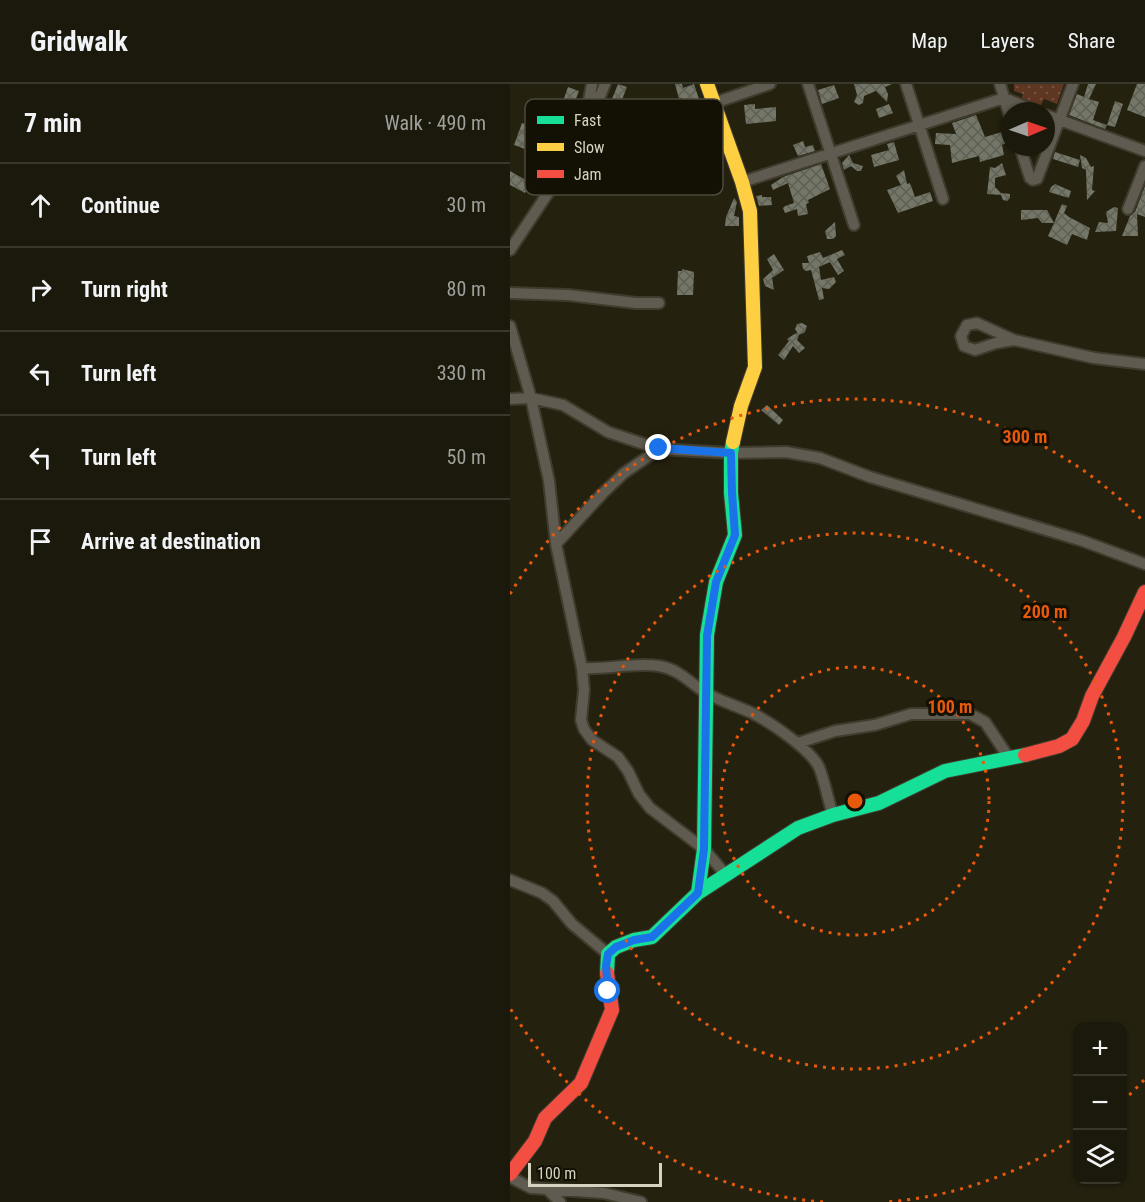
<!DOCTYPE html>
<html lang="en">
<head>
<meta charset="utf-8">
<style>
  :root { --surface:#1b190b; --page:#242214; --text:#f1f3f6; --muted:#a0a09d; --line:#39382c }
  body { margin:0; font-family:"Roboto Condensed",sans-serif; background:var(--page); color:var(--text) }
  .controls { position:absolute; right:18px; bottom:18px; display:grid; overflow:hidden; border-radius:12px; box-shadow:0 2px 4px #0004 }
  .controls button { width:54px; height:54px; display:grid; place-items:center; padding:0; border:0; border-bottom:2px solid var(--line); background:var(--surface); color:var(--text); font:30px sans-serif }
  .compass { position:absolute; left:491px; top:18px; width:54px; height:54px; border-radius:50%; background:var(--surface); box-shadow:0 2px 4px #0004; rotate:88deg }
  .scale { position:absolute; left:18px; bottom:15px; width:134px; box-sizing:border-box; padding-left:6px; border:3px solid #d6d3c1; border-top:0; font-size:16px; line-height:21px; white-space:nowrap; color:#d6d3c1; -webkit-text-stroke:4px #131004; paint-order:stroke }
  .stop { position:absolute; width:18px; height:18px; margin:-14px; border:4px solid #1a73e8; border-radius:50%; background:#fff }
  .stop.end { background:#1a73e8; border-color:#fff; box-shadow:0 2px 6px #0008 }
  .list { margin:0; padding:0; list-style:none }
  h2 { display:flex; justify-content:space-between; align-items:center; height:78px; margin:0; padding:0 24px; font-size:26px }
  h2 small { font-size:20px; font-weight:400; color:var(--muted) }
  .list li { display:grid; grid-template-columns:39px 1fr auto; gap:18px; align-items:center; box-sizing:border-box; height:84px; padding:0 24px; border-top:2px solid var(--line) }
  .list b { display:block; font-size:22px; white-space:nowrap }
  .list em { font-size:20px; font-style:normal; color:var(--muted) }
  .icon { flex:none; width:33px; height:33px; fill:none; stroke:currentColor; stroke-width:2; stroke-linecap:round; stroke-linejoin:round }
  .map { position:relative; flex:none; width:635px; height:1118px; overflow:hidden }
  header { display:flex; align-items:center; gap:36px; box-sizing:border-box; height:84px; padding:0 30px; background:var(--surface); border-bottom:2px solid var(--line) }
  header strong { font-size:28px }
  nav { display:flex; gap:33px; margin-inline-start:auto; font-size:21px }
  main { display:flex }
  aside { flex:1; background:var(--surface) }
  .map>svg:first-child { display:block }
  .grass { fill:url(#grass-dots) }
  .building { fill:url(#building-cross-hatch) }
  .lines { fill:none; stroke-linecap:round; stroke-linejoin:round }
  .street-casing { stroke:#3f3c2d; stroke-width:14 }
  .fast-casing { stroke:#3f3c2d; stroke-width:16 }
  .slow-casing { stroke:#3f3c2d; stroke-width:16 }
  .jam-casing { stroke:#3f3c2d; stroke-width:16 }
  .street { stroke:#605b51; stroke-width:10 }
  .fast { stroke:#16e098; stroke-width:14 }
  .slow { stroke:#ffcf43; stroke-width:14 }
  .jam { stroke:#f24e42; stroke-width:14 }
  .route { stroke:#1a73e8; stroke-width:8 }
  .ring { fill:none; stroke:#e8590c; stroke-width:3; stroke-dasharray:3 6 }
  .key { fill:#131004; stroke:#4e4a3d; stroke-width:1.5 }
  .key-label { font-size:16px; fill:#d6d3c1 }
  .centre { fill:#e8590c; stroke:#131004; stroke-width:3 }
  .ring-label { font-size:18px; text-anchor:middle; font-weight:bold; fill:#e8590c; stroke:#131004; stroke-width:6; stroke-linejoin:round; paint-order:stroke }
</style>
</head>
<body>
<header>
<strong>Gridwalk</strong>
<nav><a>Map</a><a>Layers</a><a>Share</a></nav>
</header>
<main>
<aside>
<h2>7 min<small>Walk · 490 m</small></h2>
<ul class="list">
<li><svg class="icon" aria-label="ahead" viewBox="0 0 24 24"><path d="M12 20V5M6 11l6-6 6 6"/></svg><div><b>Continue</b></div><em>30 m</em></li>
<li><svg class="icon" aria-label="right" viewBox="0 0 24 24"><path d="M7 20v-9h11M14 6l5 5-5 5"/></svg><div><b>Turn right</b></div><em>80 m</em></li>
<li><svg class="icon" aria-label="left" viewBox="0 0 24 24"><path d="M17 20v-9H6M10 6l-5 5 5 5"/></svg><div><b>Turn left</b></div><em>330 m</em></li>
<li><svg class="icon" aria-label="left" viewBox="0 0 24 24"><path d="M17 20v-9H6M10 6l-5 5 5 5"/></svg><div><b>Turn left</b></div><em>50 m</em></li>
<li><svg class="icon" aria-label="arrive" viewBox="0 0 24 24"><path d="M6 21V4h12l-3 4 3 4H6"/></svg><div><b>Arrive at destination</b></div></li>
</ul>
</aside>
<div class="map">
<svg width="635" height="1118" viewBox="0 0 635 1118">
  <defs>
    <pattern id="grass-dots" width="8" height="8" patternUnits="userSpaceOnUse" patternTransform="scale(1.5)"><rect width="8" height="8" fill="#5e3621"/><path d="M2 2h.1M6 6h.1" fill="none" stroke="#74523f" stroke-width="1.8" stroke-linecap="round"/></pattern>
    <pattern id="building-cross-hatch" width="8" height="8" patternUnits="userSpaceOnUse" patternTransform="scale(1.5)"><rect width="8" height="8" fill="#747667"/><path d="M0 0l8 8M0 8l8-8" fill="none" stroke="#5f6055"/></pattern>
  </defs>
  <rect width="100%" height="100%" fill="#24210f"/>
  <!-- grass -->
  <path class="grass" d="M 504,0 L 554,0 L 547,20 L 534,15 L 530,23 L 511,16 L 513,10 L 504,7 Z"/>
  <!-- building -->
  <path class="building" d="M 108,0 L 117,3 L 111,18 L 102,15 Z
    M 165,0 L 172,0 L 173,4 L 184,0 L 189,15 L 174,19 L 172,14 L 169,15 Z
    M 344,0 L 382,0 L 375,3 L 378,10 L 377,18 L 366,7 L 354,12 L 353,19 L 349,21 L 344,18 L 347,11 Z
    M 578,0 L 586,0 L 579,15 L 589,18 L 583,36 L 597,41 L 595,45 L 559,31 L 567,10 L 574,13 Z
    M 627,0 L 635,0 L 635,33 L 617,26 Z
    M 324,1 L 329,14 L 312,20 L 308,6 Z
    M 58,3 L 69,7 L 61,27 L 51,23 Z
    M 605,17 L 613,20 L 605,43 L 597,41 Z
    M 245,20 L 245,25 L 266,23 L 266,37 L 236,40 L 234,21 Z
    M 379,20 L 383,29 L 369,34 L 366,25 Z
    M 466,31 L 475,53 L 492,48 L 496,59 L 492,61 L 494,71 L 470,78 L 469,72 L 442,79 L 440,61 L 425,60 L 426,49 L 446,50 L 442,39 Z
    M 12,39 L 23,43 L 15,65 L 4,61 Z
    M 293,57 L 295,63 L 303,61 L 305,67 L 288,72 L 283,61 Z
    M 384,58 L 389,76 L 364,83 L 361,71 L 379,66 L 377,60 Z
    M 545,68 L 570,76 L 568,83 L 543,75 Z
    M 339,71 L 343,79 L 353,82 L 351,87 L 347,87 L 341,82 L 334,86 L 332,79 Z
    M 570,71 L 576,74 L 581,83 L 584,82 L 582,106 L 585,107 L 577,116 L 576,86 L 572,84 Z
    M 492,79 L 496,91 L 485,94 L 485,103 L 491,109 L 500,110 L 500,114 L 497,117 L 493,116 L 491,111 L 477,110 L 480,83 L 485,84 Z
    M 311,80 L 320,105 L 298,116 L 299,119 L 296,120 L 298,130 L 288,132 L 287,125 L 275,129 L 273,124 L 275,122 L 284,119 L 278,99 L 263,106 L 261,101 L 273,93 Z
    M 394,86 L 397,100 L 400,99 L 405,113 L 420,108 L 423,117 L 388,129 L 377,106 L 391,101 L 386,92 Z
    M 0,87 L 21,99 L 15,109 L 0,101 Z
    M 545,100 L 561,107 L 559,114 L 539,108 L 541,103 Z
    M 635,102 L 635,133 L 627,130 L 628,152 L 612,152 L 620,132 L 625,128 Z
    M 252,111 L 252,113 L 261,113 L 262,121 L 249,122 L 246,112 Z
    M 224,114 L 227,118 L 224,132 L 229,133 L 229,142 L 215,142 L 216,133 Z
    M 552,120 L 557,122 L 554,129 L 559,133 L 580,144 L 577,156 L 562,150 L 557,161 L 538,152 L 544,139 L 532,139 L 528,134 L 511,136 L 511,126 L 537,126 L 544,139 Z
    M 604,123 L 608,124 L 606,147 L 585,148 L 589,138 L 598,139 L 596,128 Z
    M 325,138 L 326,152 L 323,155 L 317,155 L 315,147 Z
    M 332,166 L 335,171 L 327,175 L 334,187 L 328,191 L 320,178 L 309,183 L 311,196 L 324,193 L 326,198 L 319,205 L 312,204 L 314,215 L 309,216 L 301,186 L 296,187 L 293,185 L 292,179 L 299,179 L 297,172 L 310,168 L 313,174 Z
    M 264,170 L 274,186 L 262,194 L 264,206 L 255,202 L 253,195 L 263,186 L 257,175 Z
    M 172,185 L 184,188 L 183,211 L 167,211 L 168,187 L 172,187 Z
    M 292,239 L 297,242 L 295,248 L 289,251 L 287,256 L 295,264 L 289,269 L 283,262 L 274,276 L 268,271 L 279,257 L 277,255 L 286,249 L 288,250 L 285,245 L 287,240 Z
    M 257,321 L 273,336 L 269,341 L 251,326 Z"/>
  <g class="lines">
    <defs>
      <path id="street" d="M 298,0 L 344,141
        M 396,0 L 433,115
        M 490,0 L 500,33
        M 77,27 L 91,10 L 95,0
        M 536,31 L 635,67
        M 64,62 L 116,47 L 165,29 L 204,19 L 260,0
        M 510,63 L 520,94 L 523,96 L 527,95 L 563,0
        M 232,98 L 494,14 L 526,27
        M 618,125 L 635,82
        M 0,166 L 42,103 L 64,62 L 77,27 L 82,0
        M 0,209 L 58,211 L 126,219 L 149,219
        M 0,242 L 21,314 L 39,397 L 46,460 L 72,584 L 74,606 L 71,636 L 74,645 L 82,656 L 108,673 L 118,687 L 129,710 L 140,724 L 194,765 L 216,791
        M 504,256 L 486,259 L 465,266 L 454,262 L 451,252 L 457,241 L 467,239 L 504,256 L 584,274 L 635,280
        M 0,315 L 21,314 L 53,321 L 98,348 L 149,365 L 221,369 L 276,368 L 310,374 L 360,393 L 573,457 L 635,480
        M 46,460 L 92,410 L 114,389 L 149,365
        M 72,584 C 98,586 123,578 149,582 C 169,585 180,599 196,609 C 210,617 227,622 242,629 C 260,638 300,665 309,683 C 315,698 318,716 323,731
        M 288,659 L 325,647 L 365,641 L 401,630 L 460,630 L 475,638 L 499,674
        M 0,796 L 32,809 L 43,817 L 62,840 L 98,870
        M 0,1093 L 21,1104 L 94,1109 L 131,1118
        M 38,1106 L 50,1118"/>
      <path id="fast" d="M 188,809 L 194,765 L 197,551 L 206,498 L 225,451 L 221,409 L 221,369 L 223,358
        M 97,889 L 98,870 L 106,863 L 124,856 L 142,853 L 188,809 L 288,744 L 323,731 L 369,719 L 435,687 L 515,671"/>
      <path id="slow" d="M 197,0 L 232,98 L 240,127 L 245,283 L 231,322 L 223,358"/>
      <path id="jam" d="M 515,671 L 549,662 L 562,655 L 573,637 L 582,612 L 614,553 L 635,508
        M 0,1090 L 25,1057 L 35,1034 L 71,999 L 102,926 L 97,889"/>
    </defs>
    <!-- street casing -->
    <use href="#street" class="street-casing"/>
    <!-- fast casing -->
    <use href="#fast" class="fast-casing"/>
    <!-- slow casing -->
    <use href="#slow" class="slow-casing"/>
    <!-- jam casing -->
    <use href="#jam" class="jam-casing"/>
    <!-- street -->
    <use href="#street" class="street"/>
    <!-- fast -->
    <use href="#fast" class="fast"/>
    <!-- slow -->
    <use href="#slow" class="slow"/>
    <!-- jam -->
    <use href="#jam" class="jam"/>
  </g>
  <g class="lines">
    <!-- route -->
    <path class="route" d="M 98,907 L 96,882 L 98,870 L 106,863 L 124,856 L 142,853 L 188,809 L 194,765 L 197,552 L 206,498 L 225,451 L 222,409 L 221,369 L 149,364"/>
  </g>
  <!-- distance rings -->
  <g class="ring">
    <circle cx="345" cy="717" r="134"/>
    <circle cx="345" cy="717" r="268"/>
    <path d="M634 996A402 402 0 0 1 614 1016M567 1052A402 402 0 0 1 377 1118M313 1118A402 402 0 0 1 0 924M0 510A402 402 0 0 1 634 438"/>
  </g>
  <!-- legend -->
  <rect x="15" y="15" width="198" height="96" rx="9" class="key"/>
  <rect x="27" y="32" width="27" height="8" fill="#16e098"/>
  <rect x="27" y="59" width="27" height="8" fill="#ffcf43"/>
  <rect x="27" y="86" width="27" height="8" fill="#f24e42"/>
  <g class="key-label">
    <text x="64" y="42">Fast</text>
    <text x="64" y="69">Slow</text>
    <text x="64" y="96">Jam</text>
  </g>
  <circle cx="345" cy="717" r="9" class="centre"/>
  <g class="ring-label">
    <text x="515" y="359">300 m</text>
    <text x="535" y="534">200 m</text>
    <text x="440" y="629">100 m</text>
  </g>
</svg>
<div class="controls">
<button>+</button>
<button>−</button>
<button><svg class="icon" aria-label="layers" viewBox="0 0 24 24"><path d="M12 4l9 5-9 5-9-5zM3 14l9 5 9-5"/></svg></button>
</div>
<svg class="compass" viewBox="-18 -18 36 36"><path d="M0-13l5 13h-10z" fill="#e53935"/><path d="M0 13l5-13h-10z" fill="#a0a09d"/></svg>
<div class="scale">100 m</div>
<div class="stop" style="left:98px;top:907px"></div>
<div class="stop end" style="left:149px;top:364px"></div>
</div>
</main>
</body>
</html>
